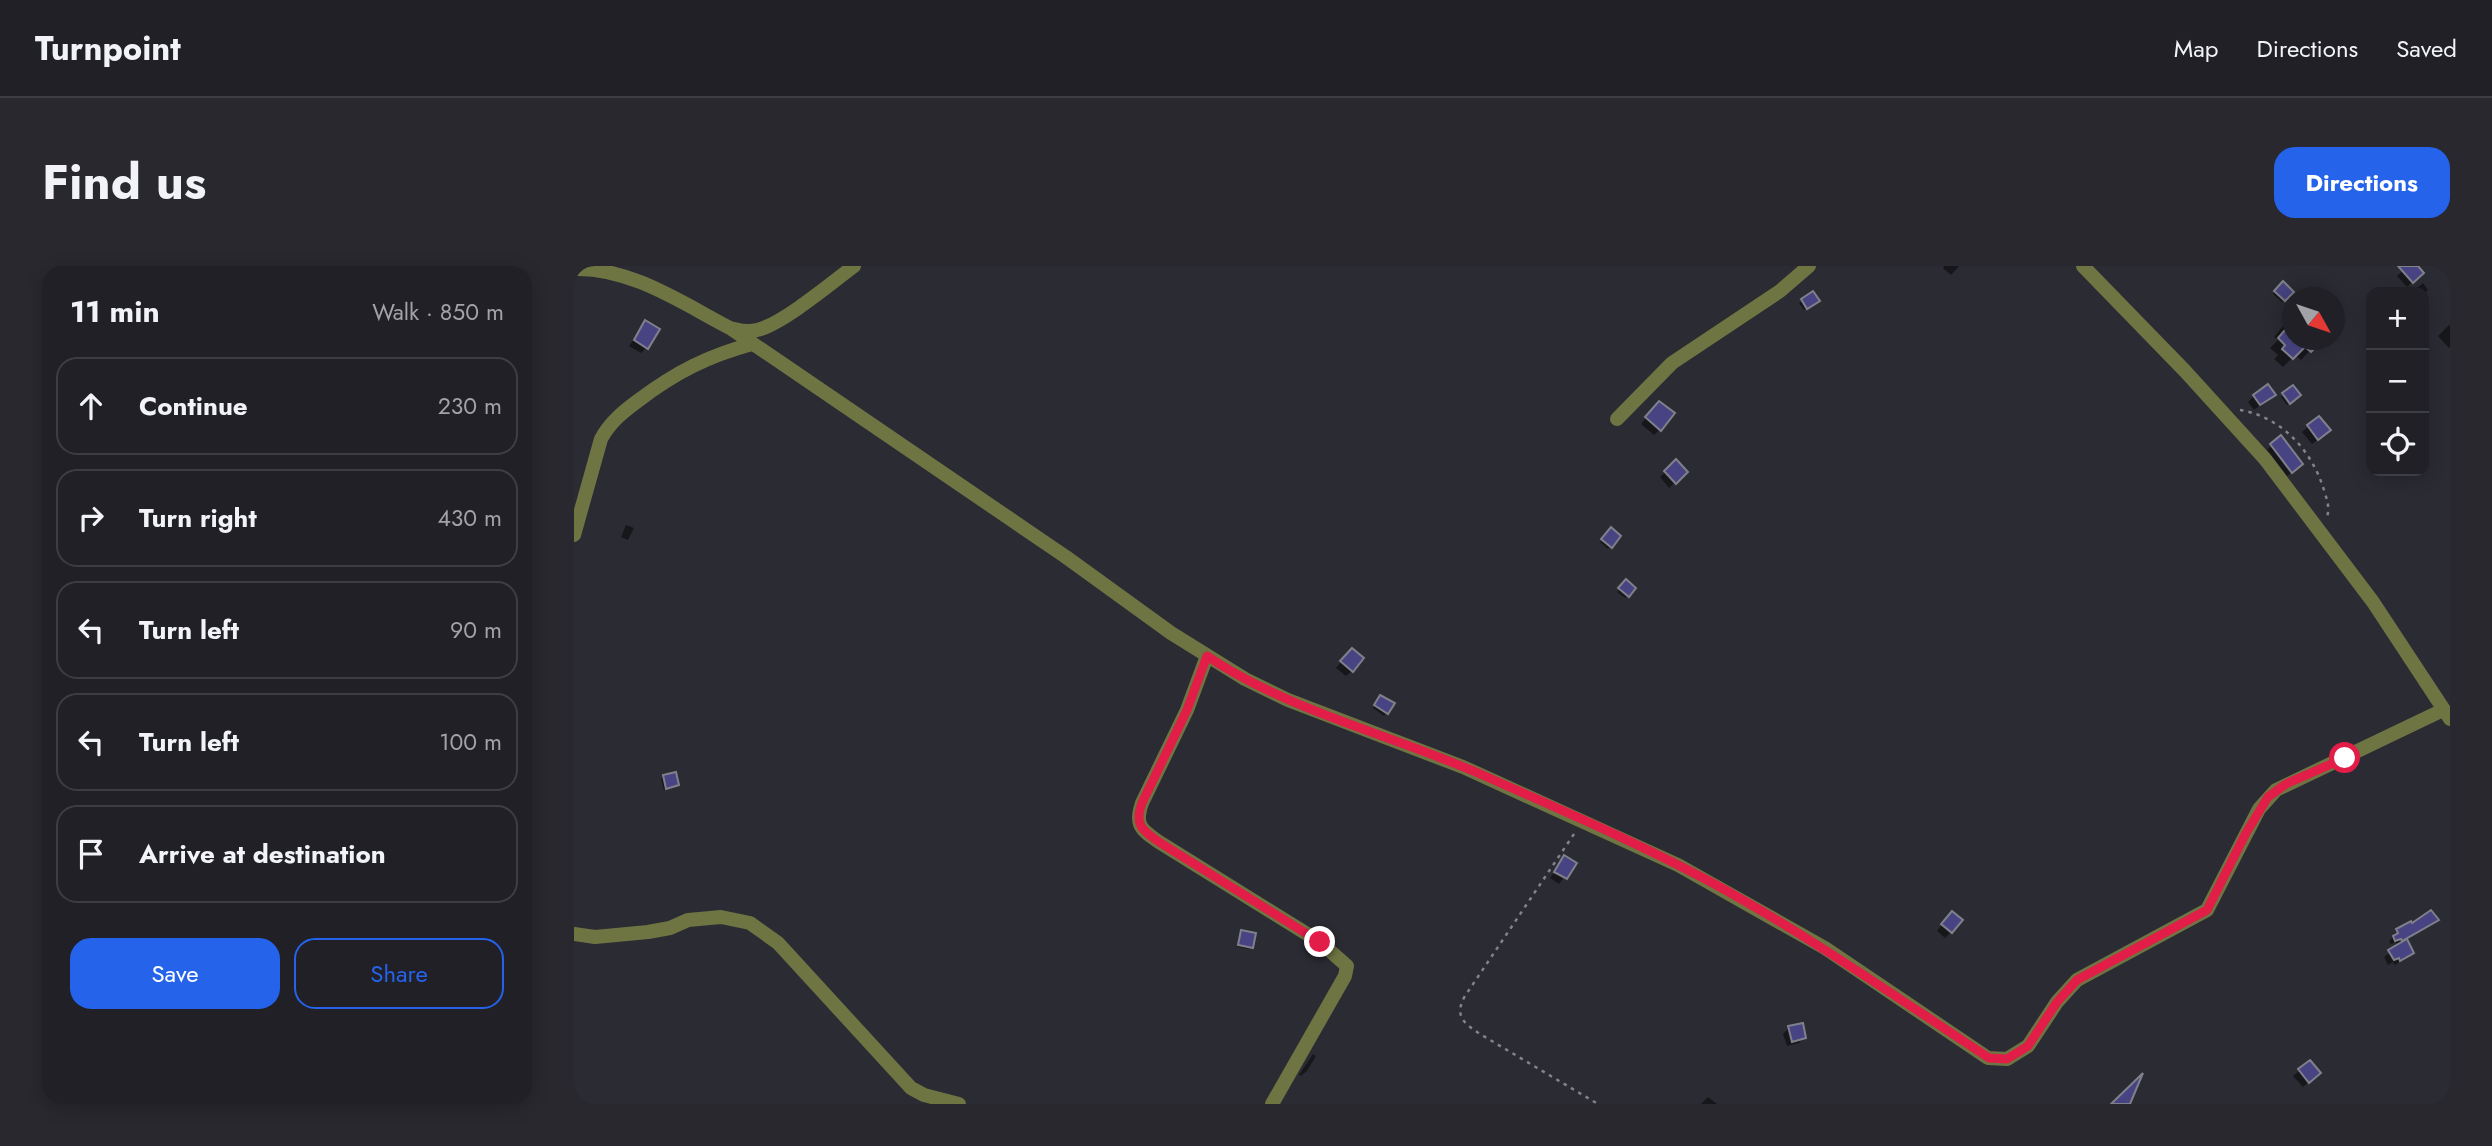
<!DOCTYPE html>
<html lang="en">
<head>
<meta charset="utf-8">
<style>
  :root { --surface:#202026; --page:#28282e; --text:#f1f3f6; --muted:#a2a3a7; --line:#3d3e43; --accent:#2563eb }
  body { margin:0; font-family:Jost,sans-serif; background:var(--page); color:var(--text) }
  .controls { position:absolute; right:21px; top:21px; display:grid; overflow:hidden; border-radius:14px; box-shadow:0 4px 18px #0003 }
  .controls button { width:63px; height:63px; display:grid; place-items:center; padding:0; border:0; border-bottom:2px solid var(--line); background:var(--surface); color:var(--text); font:35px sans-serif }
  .compass { position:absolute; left:1708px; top:21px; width:63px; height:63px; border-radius:50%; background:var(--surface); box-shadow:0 4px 18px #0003; rotate:130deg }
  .stop { position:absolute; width:21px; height:21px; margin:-16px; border:5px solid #e11d48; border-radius:50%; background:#fff }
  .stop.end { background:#e11d48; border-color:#fff; box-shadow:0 2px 7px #0008 }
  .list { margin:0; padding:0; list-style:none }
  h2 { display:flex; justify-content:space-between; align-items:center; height:91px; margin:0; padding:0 28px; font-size:30px }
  h2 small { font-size:23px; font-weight:400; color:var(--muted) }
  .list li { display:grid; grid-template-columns:46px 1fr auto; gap:21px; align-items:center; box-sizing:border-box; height:98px; margin:0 14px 14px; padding:0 14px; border:2px solid var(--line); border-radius:21px }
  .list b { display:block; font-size:26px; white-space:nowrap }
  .list em { font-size:23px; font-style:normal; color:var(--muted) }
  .actions { display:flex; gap:14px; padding:21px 28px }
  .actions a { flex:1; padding:16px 0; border:2px solid var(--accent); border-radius:21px; text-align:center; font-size:24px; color:var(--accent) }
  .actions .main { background:var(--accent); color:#fff }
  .icon { flex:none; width:38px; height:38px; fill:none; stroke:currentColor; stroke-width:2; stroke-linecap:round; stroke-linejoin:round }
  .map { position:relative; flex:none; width:1876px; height:838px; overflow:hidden; border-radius:21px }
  header { display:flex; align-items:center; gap:42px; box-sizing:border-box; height:98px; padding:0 35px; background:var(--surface); border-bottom:2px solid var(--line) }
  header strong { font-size:33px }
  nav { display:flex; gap:38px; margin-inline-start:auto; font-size:24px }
  .intro { display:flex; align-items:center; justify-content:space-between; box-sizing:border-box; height:168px; padding:0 42px }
  h1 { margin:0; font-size:49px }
  .button { padding:18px 32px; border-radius:21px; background:var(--accent); color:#fff; font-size:24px; font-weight:700 }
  main { display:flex; gap:42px; padding:0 42px }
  aside { flex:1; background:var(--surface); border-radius:21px; box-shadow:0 4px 18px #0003 }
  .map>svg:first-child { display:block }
  .shadow { fill:#0007 }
  .building { fill:#484483; stroke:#7f808a; stroke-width:2 }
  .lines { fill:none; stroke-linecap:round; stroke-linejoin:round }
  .path { stroke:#83838a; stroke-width:2.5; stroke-dasharray:3.5 5; stroke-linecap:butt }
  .minor { stroke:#6e7542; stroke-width:14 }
  .route { stroke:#e11d48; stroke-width:9 }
</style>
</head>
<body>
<header>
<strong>Turnpoint</strong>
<nav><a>Map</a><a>Directions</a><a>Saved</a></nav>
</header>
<div class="intro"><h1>Find us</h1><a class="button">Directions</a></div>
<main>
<aside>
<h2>11 min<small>Walk · 850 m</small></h2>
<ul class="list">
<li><svg class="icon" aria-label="ahead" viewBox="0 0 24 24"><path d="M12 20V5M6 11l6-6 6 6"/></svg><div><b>Continue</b></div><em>230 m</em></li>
<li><svg class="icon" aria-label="right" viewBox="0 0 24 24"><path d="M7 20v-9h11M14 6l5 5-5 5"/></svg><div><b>Turn right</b></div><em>430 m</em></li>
<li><svg class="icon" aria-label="left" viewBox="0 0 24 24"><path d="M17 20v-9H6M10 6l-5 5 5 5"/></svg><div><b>Turn left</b></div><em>90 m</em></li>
<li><svg class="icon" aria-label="left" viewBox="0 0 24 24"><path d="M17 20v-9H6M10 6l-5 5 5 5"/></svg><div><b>Turn left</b></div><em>100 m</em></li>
<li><svg class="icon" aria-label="arrive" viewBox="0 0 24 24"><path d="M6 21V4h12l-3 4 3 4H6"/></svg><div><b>Arrive at destination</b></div></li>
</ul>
<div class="actions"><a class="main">Save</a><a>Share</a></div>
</aside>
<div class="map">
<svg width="1876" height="838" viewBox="0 0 1876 838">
  <rect width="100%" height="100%" fill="#2b2b33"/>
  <!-- shadow -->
  <path class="shadow" d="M 1370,0 L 1385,0 L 1377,9 L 1369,2 Z
    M 1834,0 L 1842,0 L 1848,7 L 1833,21 L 1823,10 Z
    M 1849,17 L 1854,24 L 1850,28 L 1841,26 L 1840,25 Z
    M 1709,18 L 1718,26 L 1708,36 L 1699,28 Z
    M 1239,28 L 1241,37 L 1230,44 L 1225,37 Z
    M 1718,49 L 1718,74 L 1746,74 L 1727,94 L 1721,89 L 1709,101 L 1700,93 L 1704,89 L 1696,82 L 1704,74 L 1700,71 Z
    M 72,56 L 73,81 L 67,87 L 55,80 Z
    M 1876,58 L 1876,81 L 1875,82 L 1864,70 Z
    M 1719,121 L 1725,129 L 1713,139 L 1707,131 Z
    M 1680,130 L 1694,134 L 1680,144 L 1674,136 Z
    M 1080,142 L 1086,163 L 1080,169 L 1067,158 Z
    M 1745,152 L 1749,170 L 1738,178 L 1728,166 Z
    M 1706,171 L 1723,202 L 1713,210 L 1693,184 Z
    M 1102,196 L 1112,206 L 1095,222 L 1086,211 Z
    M 52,259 L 60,262 L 54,274 L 47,271 Z
    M 1037,264 L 1045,270 L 1034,283 L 1026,276 Z
    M 1052,316 L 1060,322 L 1051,332 L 1043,326 Z
    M 772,390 L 778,405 L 772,410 L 762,402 Z
    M 804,433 L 818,438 L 810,450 L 799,442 Z
    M 89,511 L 103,519 L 90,524 L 87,513 Z
    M 991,592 L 1000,597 L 985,618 L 976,612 Z
    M 1372,653 L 1377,666 L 1371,672 L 1363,665 Z
    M 1862,654 L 1831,673 L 1838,687 L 1832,693 L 1820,699 L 1819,696 L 1814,699 L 1810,691 L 1825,680 L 1822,676 L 1817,678 L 1815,676 L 1823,664 Z
    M 668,666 L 677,681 L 675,683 L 663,681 Z
    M 1215,762 L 1230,771 L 1225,777 L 1213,780 L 1209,768 Z
    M 739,788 L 742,790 L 733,805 L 727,810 L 725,809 Z
    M 1736,796 L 1744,807 L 1729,821 L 1719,810 Z
    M 1134,831 L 1143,838 L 1127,838 Z"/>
  <!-- building -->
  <path class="building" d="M 1824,0 L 1844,0 L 1850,7 L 1839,17 Z
    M 1709,15 L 1720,26 L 1711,35 L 1700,25 Z
    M 1239,25 L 1246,35 L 1233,43 L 1227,33 Z
    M 71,54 L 86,63 L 74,83 L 60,74 Z
    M 1718,56 L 1718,74 L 1749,74 L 1737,86 L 1731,81 L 1719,93 L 1708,83 L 1711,79 L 1704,72 Z
    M 1694,118 L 1702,129 L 1686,139 L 1679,129 Z
    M 1719,119 L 1727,129 L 1716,138 L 1708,127 Z
    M 1085,135 L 1101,147 L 1087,165 L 1071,151 Z
    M 1745,150 L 1757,164 L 1744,174 L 1733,159 Z
    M 1707,169 L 1729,198 L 1718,207 L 1696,178 Z
    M 1102,193 L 1114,206 L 1102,218 L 1090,205 Z
    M 1037,261 L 1047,270 L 1038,282 L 1027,273 Z
    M 1052,313 L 1062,322 L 1055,331 L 1044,322 Z
    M 778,382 L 790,392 L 779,406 L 766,395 Z
    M 806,429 L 821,437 L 814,448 L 800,439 Z
    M 102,506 L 105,519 L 92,523 L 89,509 Z
    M 990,589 L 1003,597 L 993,613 L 980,606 Z
    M 1857,644 L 1865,654 L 1828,675 L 1827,673 L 1821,675 L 1819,670 L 1824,667 L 1822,663 L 1837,655 L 1838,657 Z
    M 1378,645 L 1389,654 L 1378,667 L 1367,658 Z
    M 667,664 L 682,667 L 679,682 L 664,679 Z
    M 1833,673 L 1840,687 L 1826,695 L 1825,692 L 1820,694 L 1814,684 Z
    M 1229,757 L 1232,772 L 1218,776 L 1214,760 Z
    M 1736,794 L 1747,807 L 1735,817 L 1724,803 Z
    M 1569,807 L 1556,838 L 1537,838 Z"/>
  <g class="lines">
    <!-- path -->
    <path class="path" d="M 1666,144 C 1708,151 1738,185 1750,224 C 1753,234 1756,241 1753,251
      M 1000,568 L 891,730 C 880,749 889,757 906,768 L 1024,838"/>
    <!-- minor -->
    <path class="minor" d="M 1509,0 L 1611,105 L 1691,193 L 1799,336 L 1876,453
      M 0,3 C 56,1 108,37 156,62 C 165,64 173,67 183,64 C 207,59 259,16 280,0
      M 156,62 L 492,291 L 597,367 L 671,413 L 714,434 L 889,501 L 1104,599 L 1251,682 L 1414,792 L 1433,793 L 1454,780 L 1483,736 L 1503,714 L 1633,644 L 1685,543 L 1702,524 L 1869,444
      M 1043,153 L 1098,97 L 1206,25 L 1235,0
      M 0,269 L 27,173 C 36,156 50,145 65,134 C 102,106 134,90 178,78
      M 633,390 L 613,444 L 568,537 C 560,560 568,564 585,576 L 746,676 L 773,700 L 771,710 L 698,838
      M 0,668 L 21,671 L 74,666 L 96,662 L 114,654 L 147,651 L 176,657 L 204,677 L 337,822 L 350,829 L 385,838"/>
  </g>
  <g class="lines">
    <!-- route -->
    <path class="route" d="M 746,676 L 585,576 C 568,564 560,559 568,537 L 613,444 L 633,390 C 718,447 820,469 913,511 C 987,544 1062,576 1133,614 C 1231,667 1322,731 1415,792 L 1433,793 L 1454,780 L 1483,736 L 1503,714 L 1633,644 L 1672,567 L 1694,531 L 1712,518 L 1771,492"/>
  </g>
</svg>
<div class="controls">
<button>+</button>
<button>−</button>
<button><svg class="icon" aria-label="locate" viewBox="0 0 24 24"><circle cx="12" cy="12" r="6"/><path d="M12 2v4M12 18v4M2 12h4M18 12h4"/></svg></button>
</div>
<svg class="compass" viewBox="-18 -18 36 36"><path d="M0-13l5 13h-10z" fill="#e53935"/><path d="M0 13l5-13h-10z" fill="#a2a3a7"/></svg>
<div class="stop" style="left:1771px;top:492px"></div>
<div class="stop end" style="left:746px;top:676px"></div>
</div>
</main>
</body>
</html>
